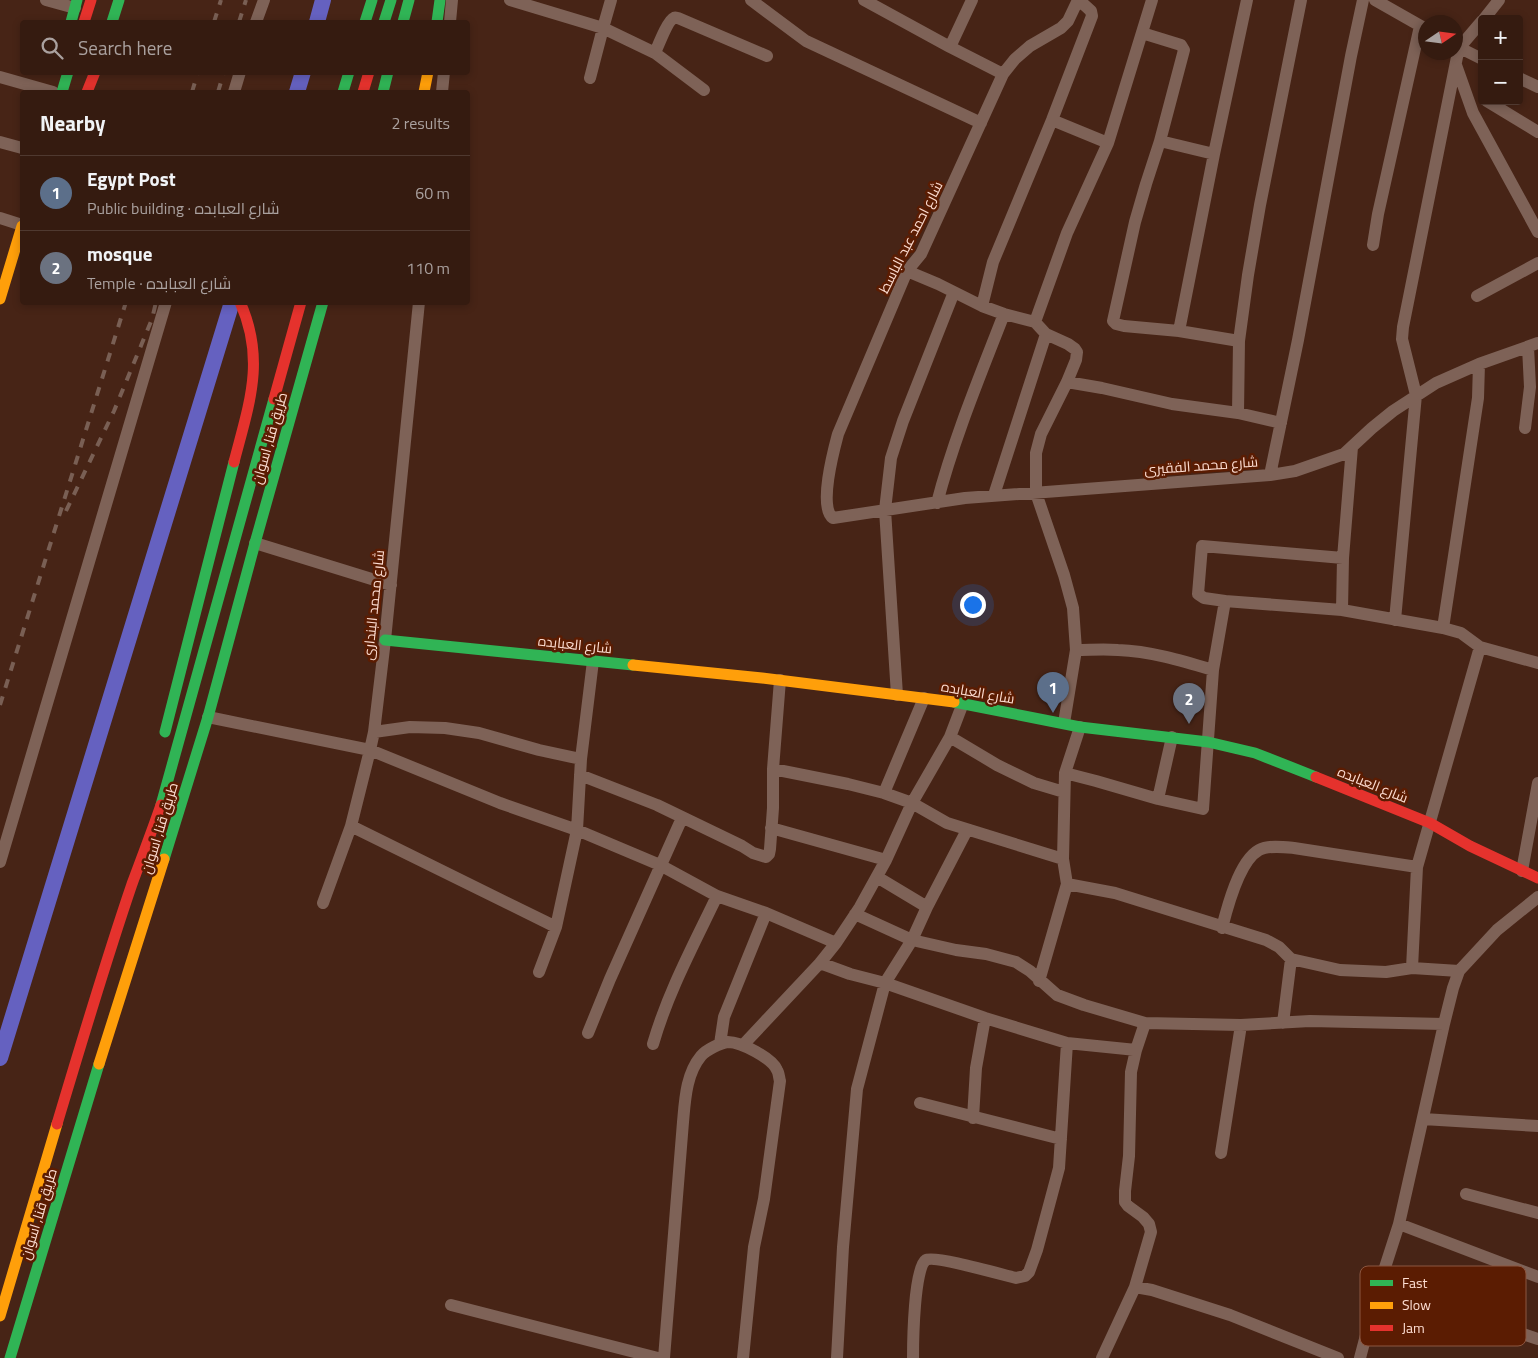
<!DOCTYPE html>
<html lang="en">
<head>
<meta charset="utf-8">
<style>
  :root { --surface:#351b10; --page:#40281e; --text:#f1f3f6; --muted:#aaa19f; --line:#4f3930; --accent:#d93025 }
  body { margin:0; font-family:"Titillium Web",Cairo,sans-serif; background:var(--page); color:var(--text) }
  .controls { position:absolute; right:15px; top:15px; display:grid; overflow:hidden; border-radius:5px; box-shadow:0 2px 8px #0003 }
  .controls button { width:45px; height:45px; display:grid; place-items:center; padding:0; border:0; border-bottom:1px solid var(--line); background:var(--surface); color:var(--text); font:25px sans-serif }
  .compass { position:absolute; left:1418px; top:15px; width:45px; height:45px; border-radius:50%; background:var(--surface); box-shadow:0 2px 8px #0003; rotate:77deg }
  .you { position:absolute; left:972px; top:604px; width:18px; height:18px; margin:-12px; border:4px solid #fff; border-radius:50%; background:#1a73e8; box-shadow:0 0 0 8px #1a73e833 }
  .badge { display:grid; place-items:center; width:32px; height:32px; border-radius:50%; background:var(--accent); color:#fff; font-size:16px; font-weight:700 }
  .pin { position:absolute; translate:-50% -41px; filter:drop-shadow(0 1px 2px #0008) }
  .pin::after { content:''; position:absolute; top:26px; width:18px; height:15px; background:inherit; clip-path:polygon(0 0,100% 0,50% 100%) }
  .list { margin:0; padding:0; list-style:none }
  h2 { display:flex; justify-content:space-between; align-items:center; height:65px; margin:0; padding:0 20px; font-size:21px }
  h2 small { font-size:16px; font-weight:400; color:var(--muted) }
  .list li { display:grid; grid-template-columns:32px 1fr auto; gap:15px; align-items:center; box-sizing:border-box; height:75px; padding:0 20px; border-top:1px solid var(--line) }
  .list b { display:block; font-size:19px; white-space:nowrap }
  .list p { margin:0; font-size:16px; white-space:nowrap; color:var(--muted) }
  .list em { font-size:16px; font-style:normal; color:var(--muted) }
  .icon { flex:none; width:28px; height:28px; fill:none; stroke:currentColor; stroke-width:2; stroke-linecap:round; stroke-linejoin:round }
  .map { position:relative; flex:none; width:1538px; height:1358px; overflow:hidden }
  .search { position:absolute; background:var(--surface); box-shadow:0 2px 8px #0003; left:20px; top:20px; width:450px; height:55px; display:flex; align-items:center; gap:12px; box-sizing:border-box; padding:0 18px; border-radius:5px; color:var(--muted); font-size:19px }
  .panel { position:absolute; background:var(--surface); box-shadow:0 2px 8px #0003; left:20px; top:90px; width:450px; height:215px; border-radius:5px }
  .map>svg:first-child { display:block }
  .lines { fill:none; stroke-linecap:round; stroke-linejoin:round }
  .canal { stroke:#6561c0; stroke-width:16 }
  .street { stroke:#7e6257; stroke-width:12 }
  .fast { stroke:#30b455; stroke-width:11 }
  .slow { stroke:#ff9f0a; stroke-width:11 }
  .jam { stroke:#e5322d; stroke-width:11 }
  .rail { stroke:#795f54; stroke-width:4; stroke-dasharray:9 9; stroke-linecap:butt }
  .labels { text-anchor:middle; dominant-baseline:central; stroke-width:5; stroke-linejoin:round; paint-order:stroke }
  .street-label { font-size:14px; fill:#fdddd2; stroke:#5b1c02 }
  .key { fill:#5b1c02; stroke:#8c5640; stroke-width:1 }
  .key-label { font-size:14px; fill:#fdddd2 }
</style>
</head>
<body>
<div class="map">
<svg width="1538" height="1358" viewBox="0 0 1538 1358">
  <rect width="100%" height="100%" fill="#472416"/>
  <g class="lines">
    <!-- canal -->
    <path class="canal" d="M 317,22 L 323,0
      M 297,92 L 303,72
      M 0,1058 L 232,302"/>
    <!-- street -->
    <path class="street" d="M 46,0 L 75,8
      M 510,0 L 603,28 L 611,0
      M 751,0 L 806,41 L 981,123
      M 864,0 L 950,47 L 972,0
      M 1078,0 L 1068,21 L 1061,28 L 1030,46 L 1015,59 L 1003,74 L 921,254 L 907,271 L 838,434 C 834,449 818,508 833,518 L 965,498 L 1270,475 L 1295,471 L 1344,454 L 1372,428 L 1393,411 L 1436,383 L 1479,364 L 1538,343
      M 1375,0 L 1426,29
      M 1484,19 L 1499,0
      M 256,22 L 264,0
      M 450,22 L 452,0
      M 1142,33 L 1181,45 L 1184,50 L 1160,141 L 1146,184 L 1135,222 L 1113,321 L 1116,324 L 1124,326 L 1179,331 L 1239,341
      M 1456,46 L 1482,59
      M 950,47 L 1003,74
      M 655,53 L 704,90
      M 1456,65 L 1473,113 L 1538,232
      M 0,77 L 53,92
      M 590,78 L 603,28 L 655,53 C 658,46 668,20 674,18 C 675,17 677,18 678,18 L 767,56
      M 1519,78 L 1538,87
      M 234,92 L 240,72
      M 442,92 L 444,72
      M 1487,101 L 1538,132
      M 1052,120 L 1108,143
      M 1160,141 L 1214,154
      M 0,142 L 22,148
      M 0,218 L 22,225
      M 1373,245 L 1378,214 L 1420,26
      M 907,271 L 938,284 L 982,306 L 1004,314 L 1035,322 L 1046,334 L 1068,344 L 1075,349 L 1077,352 L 1076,360 L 1067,382 L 1041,434 L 1036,453 L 1036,493 L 1064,575 L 1073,608 L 1076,650 L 1064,723
      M 1477,296 L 1538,263
      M 982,306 L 993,262 L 1052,120 L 1092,16 L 1091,11 L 1079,0
      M 1035,322 L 1067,233 L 1108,143 L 1152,0
      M 1179,331 L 1214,154 L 1247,0
      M 1067,382 L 1102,388 L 1172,404 L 1238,413 L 1281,423
      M 1238,413 L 1239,341 L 1248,275 L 1260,205 L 1301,0
      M 1525,428 L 1530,387 L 1528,347
      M 1270,475 L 1298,340 L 1351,56 L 1363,0
      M 994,495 L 1046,334
      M 937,503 C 954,438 980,376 1004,314
      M 255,543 L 391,585
      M 1343,558 L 1202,546 L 1198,594 L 1204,598 L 1225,601 L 1342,610 L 1443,628 L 1461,633 L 1480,647 L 1538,663
      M 1342,610 L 1343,558 L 1352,447
      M 1395,620 L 1416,395 L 1402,339 L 1403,327 L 1458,52 L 1459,48 L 1482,21
      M 1443,628 L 1478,398 L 1479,364
      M 1076,650 C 1090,650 1104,649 1118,650 C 1150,651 1183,661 1213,670
      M 897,695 L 885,510 L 891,458 L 903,421 L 954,292
      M 208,717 L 370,750 L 500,803 L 577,830 L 660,865 L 717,896 L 766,913 L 836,943
      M 374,732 L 410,727 L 445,728 L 479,733 L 539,750 L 581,759
      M 950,737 L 997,765 L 1034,783 L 1064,792
      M 773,769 L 848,784 L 884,793 L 912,803 L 947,823 L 1063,859
      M 1065,773 L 1096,781 L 1158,799 L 1203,809 L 1213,670 L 1225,601
      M 580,775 L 657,805 L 742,846 L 753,853 L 766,857 L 769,854 L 770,849 L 773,808 L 773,769 L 780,680
      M 884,793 L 924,698
      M 1158,799 L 1172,737
      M 351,826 L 556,927
      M 771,828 L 886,860
      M 0,862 L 166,302
      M 1522,871 L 1538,783
      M 877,877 L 927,907
      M 1067,884 L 1115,893 L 1266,940 L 1279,947 L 1291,959 L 1340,970 L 1386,972 L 1412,968 L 1459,971
      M 1538,897 L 1497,930 L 1459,971 L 1453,988 L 1444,1024 L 1399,1224 L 1379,1286 L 1538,1339
      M 323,903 L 351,826 L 370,750 L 374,732 L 385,640 L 419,302
      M 855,914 L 912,940 L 956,950 L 986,954 L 1016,962 L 1030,971 L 1057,995 L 1084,1005 L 1145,1023 L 1241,1025 L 1310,1021 L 1444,1024
      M 1222,928 C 1227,908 1239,861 1259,850 C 1268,845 1284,847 1294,848 L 1417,867
      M 820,963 L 850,974 L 885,983 L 985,1018 L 1067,1043 L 1136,1050
      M 1412,968 L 1417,867 L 1480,647
      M 539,972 L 556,927 L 577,830 L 581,759 L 593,661
      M 1039,981 L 1067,884 L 1063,859 L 1065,773 L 1080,727
      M 1283,1023 L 1291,959
      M 588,1033 L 610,979 L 682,818
      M 653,1044 C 668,992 694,944 717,896
      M 720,1044 L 724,1017 L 766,913
      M 743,1045 L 820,963 L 836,943 L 860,907 L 886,860 L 912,803 L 950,737 L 963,703
      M 920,1103 L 1061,1139
      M 973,1118 L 976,1068 L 985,1018
      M 1423,1119 L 1538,1126
      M 1221,1153 L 1241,1025
      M 1466,1194 L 1538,1213
      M 1399,1224 L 1538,1277
      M 1135,1287 L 1151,1232 L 1149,1224 L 1143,1217 L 1128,1206 L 1125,1202 L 1125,1191 L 1129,1156 L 1131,1072 L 1136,1050 L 1145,1023
      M 451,1305 L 658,1358
      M 664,1358 L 683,1122 C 685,1100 686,1074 701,1056 C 706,1050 720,1043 728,1042 C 741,1042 772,1058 777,1070 C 779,1073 779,1078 780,1081 L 764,1199 L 754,1247 L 743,1358
      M 837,1358 L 843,1247 L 857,1089 L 885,983 L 912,940 L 927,907 L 967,830
      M 913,1358 C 913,1342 914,1267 926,1260 C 934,1255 1003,1275 1016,1278 L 1025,1276 L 1029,1272 L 1037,1250 L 1059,1168 L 1067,1043
      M 1102,1358 L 1135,1287 L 1152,1290 L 1230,1315 L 1338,1358
      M 1360,1358 L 1379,1286"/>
    <!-- fast -->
    <path class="fast" d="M 71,22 L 77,0
      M 112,22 L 119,0
      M 365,22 L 372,0
      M 384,22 L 391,0
      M 403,22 L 409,0
      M 437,22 L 440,0
      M 62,92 L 68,72
      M 343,92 L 349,72
      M 383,92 L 388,72
      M 385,640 L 633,665
      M 954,702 L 1080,727 L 1208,742 L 1255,753 L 1316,777
      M 165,732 L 234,462
      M 161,805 L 274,399
      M 164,859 L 208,717 L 255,543 L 323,302
      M 10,1358 L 99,1064"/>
    <!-- slow -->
    <path class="slow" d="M 424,92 L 428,72
      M 0,299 L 22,226
      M 633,665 L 762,678 L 954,702
      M 99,1064 L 164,859
      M 0,1316 L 57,1124"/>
    <!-- jam -->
    <path class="jam" d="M 84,22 L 91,0
      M 87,92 L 95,72
      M 363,92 L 369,72
      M 274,399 L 301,302
      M 234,462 C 249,404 266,360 240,302
      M 1316,777 L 1430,823 L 1470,846 L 1538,878
      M 57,1124 C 81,1044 105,963 132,884 C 142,857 152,831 161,805"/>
    <!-- rail -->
    <path class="rail" d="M 214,22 L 221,0
      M 239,22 L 246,0
      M 192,92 L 198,72
      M 218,92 L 224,72
      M 66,511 L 114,411 L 152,319 L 156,302
      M 0,705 L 126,302"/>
  </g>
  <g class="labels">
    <!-- street labels -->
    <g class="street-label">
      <text transform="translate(910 237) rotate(-63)">شارع احمد عبد الباسط</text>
      <text transform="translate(269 438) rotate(-74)">طريق قنا, اسوان</text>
      <text transform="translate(1201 465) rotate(-4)">شارع محمد الفقيرى</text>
      <text transform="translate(373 605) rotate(-84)">شارع محمد البندارى</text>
      <text transform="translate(575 644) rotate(6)">شارع العبابده</text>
      <text transform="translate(978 692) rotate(10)">شارع العبابده</text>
      <text transform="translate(1373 784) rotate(22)">شارع العبابده</text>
      <text transform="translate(159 828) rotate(-73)">طريق قنا, اسوان</text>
      <text transform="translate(38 1214) rotate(-73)">طريق قنا, اسوان</text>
    </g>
  </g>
  <!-- legend -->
  <rect x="1360" y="1266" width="166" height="80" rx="8" class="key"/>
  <rect x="1370" y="1280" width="23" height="6" fill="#30b455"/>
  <rect x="1370" y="1302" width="23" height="7" fill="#ff9f0a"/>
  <rect x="1370" y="1325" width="23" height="6" fill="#e5322d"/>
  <g class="key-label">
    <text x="1402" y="1288">Fast</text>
    <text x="1402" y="1310">Slow</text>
    <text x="1402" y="1333">Jam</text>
  </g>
</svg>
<div class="controls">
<button>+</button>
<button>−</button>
</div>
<svg class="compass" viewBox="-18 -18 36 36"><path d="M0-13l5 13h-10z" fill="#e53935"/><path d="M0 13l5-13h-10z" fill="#aaa19f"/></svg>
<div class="you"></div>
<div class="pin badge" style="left:1053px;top:713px;background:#5c6f8a">1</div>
<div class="pin badge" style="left:1189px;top:724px;background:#6b7280">2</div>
<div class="search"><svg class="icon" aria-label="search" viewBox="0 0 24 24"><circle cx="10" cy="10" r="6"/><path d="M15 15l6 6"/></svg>Search here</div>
<section class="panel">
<h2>Nearby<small>2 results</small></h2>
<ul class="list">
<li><span class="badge" style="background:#5c6f8a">1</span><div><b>Egypt Post</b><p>Public building · شارع العبابده</p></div><em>60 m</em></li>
<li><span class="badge" style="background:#6b7280">2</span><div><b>mosque</b><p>Temple · شارع العبابده</p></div><em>110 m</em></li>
</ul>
</section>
</div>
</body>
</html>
